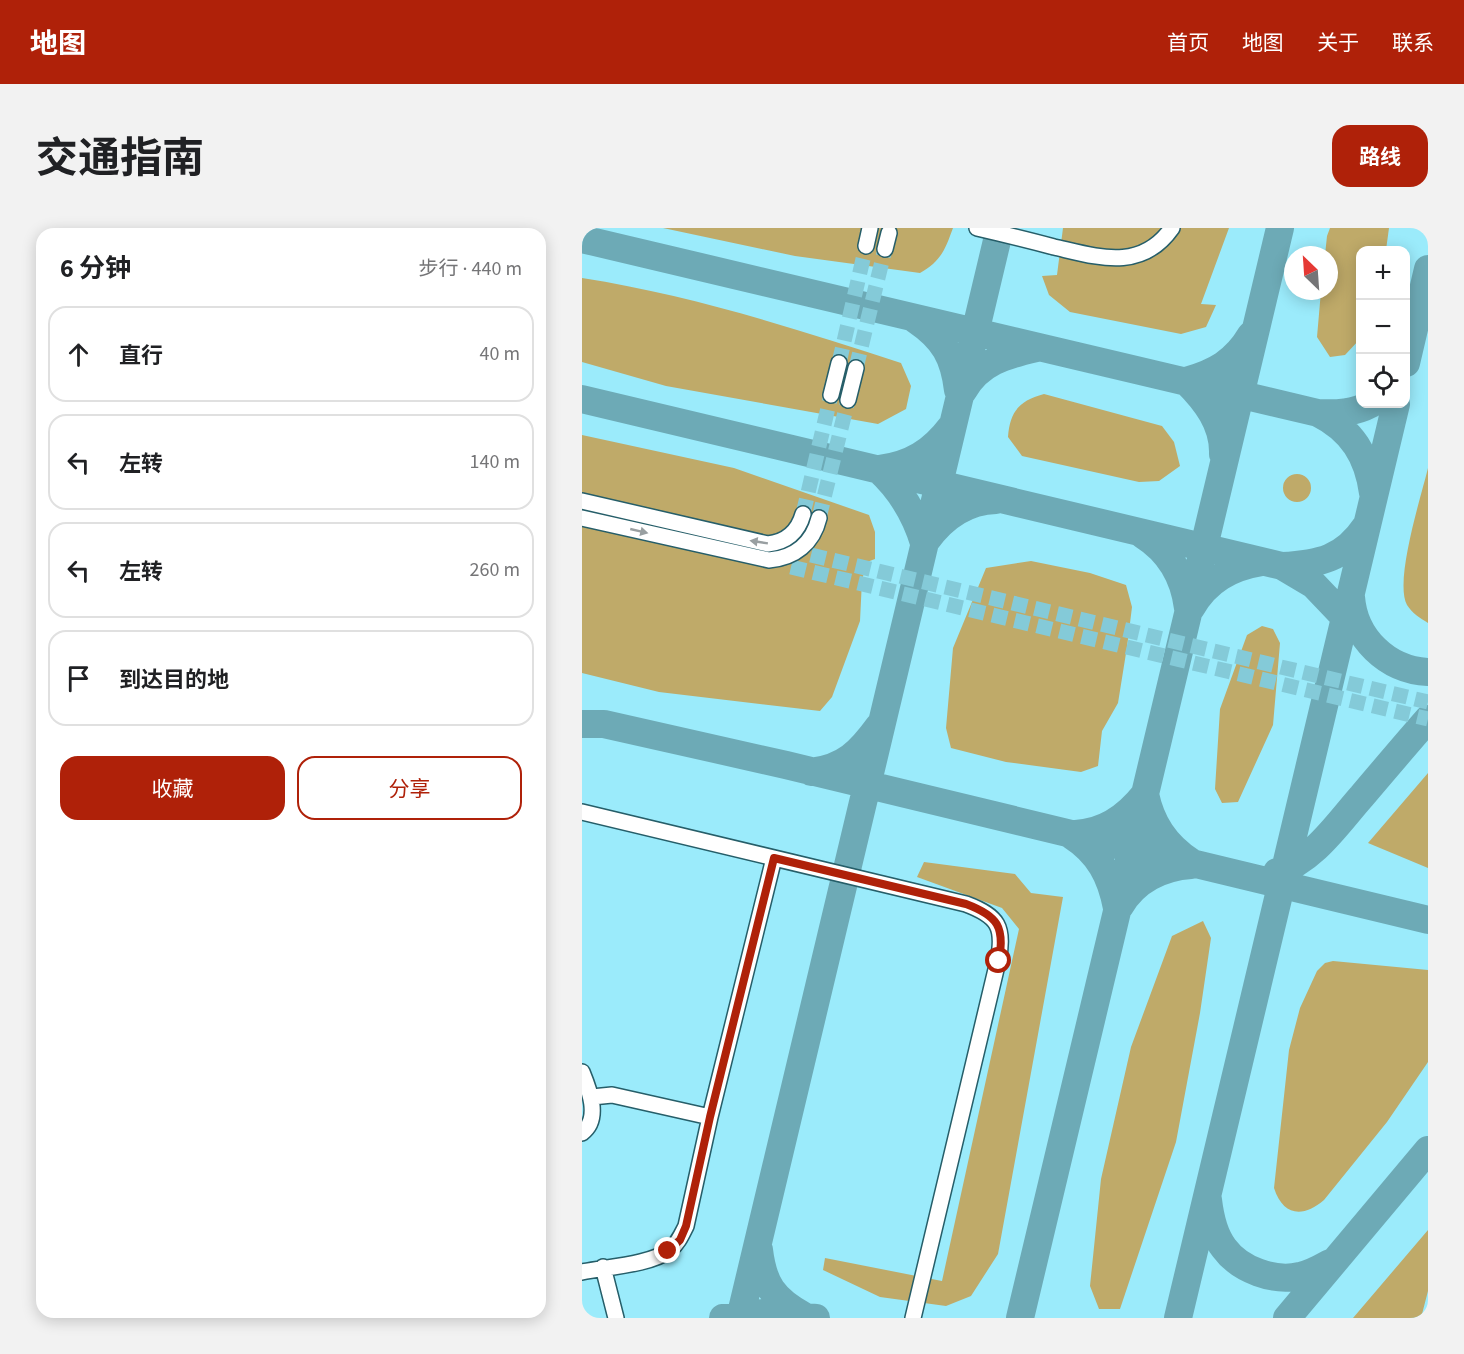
<!DOCTYPE html>
<html lang="zh">
<head>
<meta charset="utf-8">
<style>
  :root { --surface:#fff; --page:#f2f2f2; --text:#202124; --muted:#757577; --line:#e0e0e0; --accent:#af2109 }
  body { margin:0; font-family:"Source Sans 3","Noto Sans SC",sans-serif; background:var(--page); color:var(--text) }
  .controls { position:absolute; right:18px; top:18px; display:grid; overflow:hidden; border-radius:12px; box-shadow:0 3px 15px #0003 }
  .controls button { width:54px; height:54px; display:grid; place-items:center; padding:0; border:0; border-bottom:2px solid var(--line); background:var(--surface); color:var(--text); font:30px sans-serif }
  .compass { position:absolute; left:702px; top:18px; width:54px; height:54px; border-radius:50%; background:var(--surface); box-shadow:0 3px 15px #0003; rotate:335deg }
  .stop { position:absolute; width:18px; height:18px; margin:-14px; border:4px solid #af2109; border-radius:50%; background:#fff }
  .stop.end { background:#af2109; border-color:#fff; box-shadow:0 2px 6px #0008 }
  .list { margin:0; padding:0; list-style:none }
  h2 { display:flex; justify-content:space-between; align-items:center; height:78px; margin:0; padding:0 24px; font-size:26px }
  h2 small { font-size:20px; font-weight:400; color:var(--muted) }
  .list li { display:grid; grid-template-columns:39px 1fr auto; gap:18px; align-items:center; box-sizing:border-box; height:96px; margin:0 12px 12px; padding:0 12px; border:2px solid var(--line); border-radius:18px }
  .list b { display:block; font-size:22px; white-space:nowrap }
  .list em { font-size:20px; font-style:normal; color:var(--muted) }
  .actions { display:flex; gap:12px; padding:18px 24px }
  .actions a { flex:1; padding:14px 0; border:2px solid var(--accent); border-radius:18px; text-align:center; font-size:21px; color:var(--accent) }
  .actions .main { background:var(--accent); color:#fff }
  .icon { flex:none; width:33px; height:33px; fill:none; stroke:currentColor; stroke-width:2; stroke-linecap:round; stroke-linejoin:round }
  .map { position:relative; flex:none; width:846px; height:1090px; overflow:hidden; border-radius:18px }
  header { display:flex; align-items:center; gap:36px; box-sizing:border-box; height:84px; padding:0 30px; background:var(--accent); color:#fff }
  header strong { font-size:28px }
  nav { display:flex; gap:33px; margin-inline-start:auto; font-size:21px }
  .intro { display:flex; align-items:center; justify-content:space-between; box-sizing:border-box; height:144px; padding:0 36px }
  h1 { margin:0; font-size:42px }
  .button { padding:15px 27px; border-radius:18px; background:var(--accent); color:#fff; font-size:21px; font-weight:700 }
  main { display:flex; gap:36px; padding:0 36px }
  aside { flex:1; background:var(--surface); border-radius:18px; box-shadow:0 3px 15px #0003 }
  .map>svg:first-child { display:block }
  .green { fill:#bfaa69 }
  .lines { fill:none; stroke-linecap:round; stroke-linejoin:round }
  .taxiway { stroke:#6daab6; stroke-width:28 }
  .minor-tunnel { stroke:#84cad8; stroke-width:15; stroke-dasharray:15 8; stroke-linecap:butt }
  .minor-casing { stroke:#265e69; stroke-width:18 }
  .minor { stroke:#fff; stroke-width:15 }
  .oneway { fill:#999fa1 }
  .route { stroke:#af2109; stroke-width:8 }
</style>
</head>
<body>
<header>
<strong>地图</strong>
<nav><a>首页</a><a>地图</a><a>关于</a><a>联系</a></nav>
</header>
<div class="intro"><h1>交通指南</h1><a class="button">路线</a></div>
<main>
<aside>
<h2>6 分钟<small>步行 · 440 m</small></h2>
<ul class="list">
<li><svg class="icon" aria-label="ahead" viewBox="0 0 24 24"><path d="M12 20V5M6 11l6-6 6 6"/></svg><div><b>直行</b></div><em>40 m</em></li>
<li><svg class="icon" aria-label="left" viewBox="0 0 24 24"><path d="M17 20v-9H6M10 6l-5 5 5 5"/></svg><div><b>左转</b></div><em>140 m</em></li>
<li><svg class="icon" aria-label="left" viewBox="0 0 24 24"><path d="M17 20v-9H6M10 6l-5 5 5 5"/></svg><div><b>左转</b></div><em>260 m</em></li>
<li><svg class="icon" aria-label="arrive" viewBox="0 0 24 24"><path d="M6 21V4h12l-3 4 3 4H6"/></svg><div><b>到达目的地</b></div></li>
</ul>
<div class="actions"><a class="main">收藏</a><a>分享</a></div>
</aside>
<div class="map">
<svg width="846" height="1090" viewBox="0 0 846 1090">
  <rect width="100%" height="100%" fill="#9bebfb"/>
  <!-- green -->
  <path class="green" d="M 81,0 L 371,0 C 363,22 359,33 338,45 L 213,28 Z
    M 481,0 L 647,0 L 619,76 L 634,77 L 624,99 L 599,106 L 488,84 L 467,67 L 460,48 L 475,47 Z
    M 748,0 L 807,0 L 804,22 L 778,22 L 778,111 L 763,127 L 748,129 L 735,109 L 739,63 L 747,63 L 747,27 L 743,27 L 745,8 Z
    M 0,50 C 109,67 215,101 319,135 L 329,158 L 324,181 L 296,196 L 84,158 L 0,134 Z
    M 462,166 L 580,198 L 592,214 L 598,238 L 577,253 L 557,254 L 440,228 L 426,209 C 428,183 437,173 462,166 Z
    M 0,207 L 152,240 L 287,287 L 293,304 L 293,331 L 285,334 L 280,352 L 278,393 L 250,469 L 238,483 L 77,464 L 0,445 Z
    M 846,240 L 846,395 C 838,390 830,385 825,377 C 812,353 839,269 846,240 Z
    M701 260a14 14 0 1 1 28 0a14 14 0 1 1-28 0Z
    M 449,333 L 508,345 L 544,357 L 550,379 L 545,419 L 536,475 L 520,503 L 516,538 L 499,544 L 424,534 L 369,520 L 364,500 L 371,420 L 404,340 Z
    M 680,398 L 691,401 L 698,415 L 691,497 L 656,574 L 640,575 L 633,561 L 638,481 L 665,407 Z
    M 846,545 L 846,640 L 786,615 Z
    M 342,634 L 433,646 L 449,665 L 481,669 L 416,1026 L 389,1068 L 364,1078 L 298,1069 L 241,1042 L 243,1030 L 360,1053 L 437,701 L 420,680 L 335,649 Z
    M 621,693 L 629,710 L 618,785 L 594,914 L 538,1081 L 517,1081 L 508,1058 L 519,951 L 549,819 L 590,708 Z
    M 751,733 L 846,742 L 846,834 L 805,894 L 742,972 C 721,990 701,988 692,960 L 707,822 L 718,780 L 735,743 L 743,735 Z
    M 846,1002 L 846,1063 L 839,1090 L 771,1090 Z"/>
  <g class="lines">
    <!-- taxiway -->
    <path class="taxiway" d="M 0,11 L 736,185 C 755,186 772,185 789,176
      M 334,92 C 362,111 372,129 376,162
      M 824,135 L 846,41
      M 381,163 C 397,134 424,127 454,120
      M 0,171 L 700,338 C 737,336 762,331 784,298
      M 736,185 C 770,202 786,228 791,265
      M 641,226 C 642,196 624,173 604,153 C 633,145 653,134 669,107
      M 296,241 C 319,262 333,285 342,315
      M 298,241 C 329,237 350,224 369,199
      M 561,307 C 588,324 602,348 606,380
      M 344,313 C 361,289 383,273 414,272
      M 700,338 L 732,357 L 773,400
      M 769,369 C 772,410 805,442 846,444
      M 609,380 C 625,352 649,339 680,334
      M 0,496 L 22,496 L 204,537 L 846,692
      M 229,544 C 263,540 278,524 297,498
      M 563,566 C 569,595 583,617 609,634
      M 493,606 C 523,605 545,589 563,566
      M 489,607 C 517,625 529,648 535,680
      M 695,644 C 732,632 756,595 780,568 C 802,542 824,516 846,491
      M 538,678 C 553,652 580,639 609,637
      M 626,972 C 628,989 632,1007 642,1020 C 658,1042 692,1054 718,1048 C 729,1046 739,1040 748,1035
      M 177,1022 C 181,1056 191,1071 222,1088
      M 141,1090 L 182,1085 L 234,1090
      M 158,1090 L 418,0
      M 438,1090 L 698,0
      M 596,1090 L 814,176
      M 705,1090 L 846,922"/>
    <!-- minor-tunnel -->
    <path class="minor-tunnel" d="M 257,135 L 284,18
      M 274,140 L 303,21
      M 221,286 L 249,167
      M 237,290 L 266,172
      M 229,327 L 846,474
      M 209,339 L 846,491"/>
    <defs>
      <path id="minor" d="M 395,0 C 421,6 446,12 472,19 C 516,29 559,44 590,0
        M 284,18 L 288,0
        M 303,21 L 307,5
        M 249,167 L 257,135
        M 266,172 L 274,140
        M 0,273 L 186,316 C 204,314 216,304 221,286
        M 0,290 L 187,332 C 213,330 231,315 237,290
        M 0,584 L 384,676 C 416,688 423,699 416,733 L 331,1090
        M 0,844 C 7,861 19,891 0,905
        M 10,869 L 30,867 L 128,889
        M 21,1039 L 34,1090
        M 0,1044 C 24,1039 68,1037 88,1022 C 96,1015 99,1008 104,998 L 128,889 L 192,630"/>
    </defs>
    <!-- minor casing -->
    <use href="#minor" class="minor-casing"/>
    <!-- minor -->
    <use href="#minor" class="minor"/>
  </g>
  <!-- one-way arrows -->
  <defs><path id="oneway-solid" d="M-6-.8H1V-3.2L6.5 0L1 3.2V.8H-6Z" transform="scale(1.5)"/></defs>
  <g class="oneway">
    <use href="#oneway-solid" transform="translate(57 303) rotate(13)"/>
    <use href="#oneway-solid" transform="translate(177 314) rotate(-171)"/>
  </g>
  <g class="lines">
    <!-- route -->
    <path class="route" d="M 86,1023 L 98,1012 L 104,998 L 128,889 L 192,630 L 384,676 C 416,688 423,699 417,733"/>
  </g>
</svg>
<div class="controls">
<button>+</button>
<button>−</button>
<button><svg class="icon" aria-label="locate" viewBox="0 0 24 24"><circle cx="12" cy="12" r="6"/><path d="M12 2v4M12 18v4M2 12h4M18 12h4"/></svg></button>
</div>
<svg class="compass" viewBox="-18 -18 36 36"><path d="M0-13l5 13h-10z" fill="#e53935"/><path d="M0 13l5-13h-10z" fill="#757577"/></svg>
<div class="stop" style="left:417px;top:733px"></div>
<div class="stop end" style="left:86px;top:1023px"></div>
</div>
</main>
</body>
</html>
